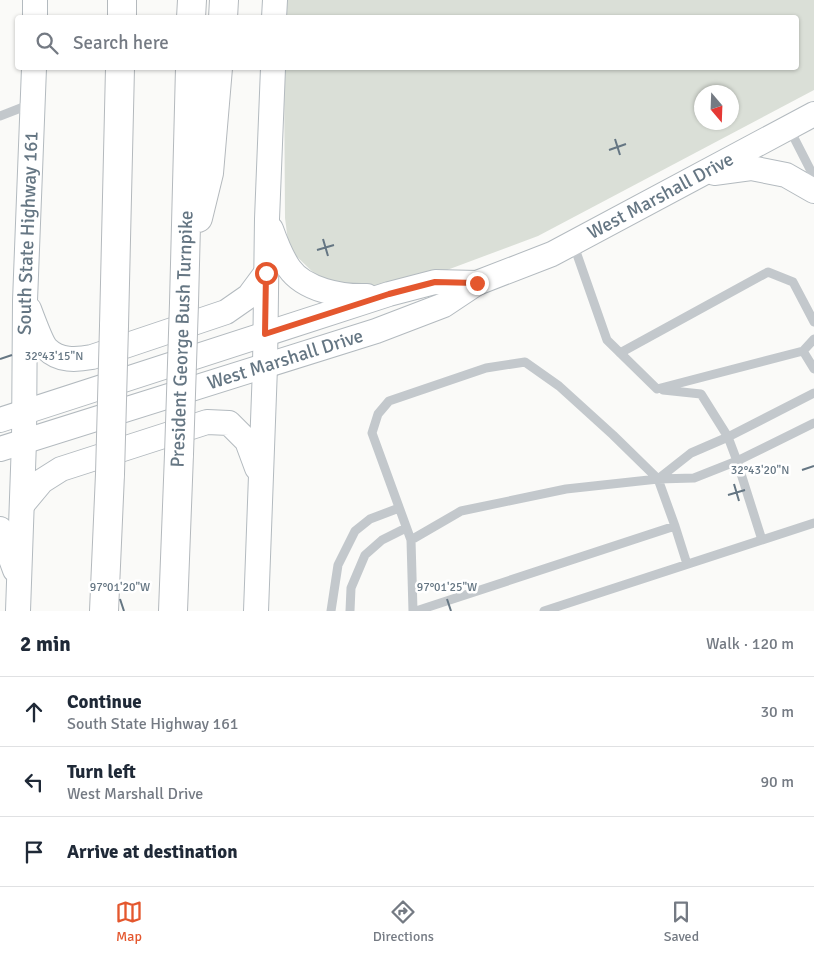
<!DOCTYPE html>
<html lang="en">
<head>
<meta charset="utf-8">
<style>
  :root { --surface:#fff; --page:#f2f2f3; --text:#1f2937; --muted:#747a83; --line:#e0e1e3; --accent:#e4572e }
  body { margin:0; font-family:Signika,sans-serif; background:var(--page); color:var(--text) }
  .compass { position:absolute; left:694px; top:85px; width:45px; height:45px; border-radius:50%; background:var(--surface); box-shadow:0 1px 4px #0004; rotate:161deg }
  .stop { position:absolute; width:15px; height:15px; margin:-11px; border:4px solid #e4572e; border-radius:50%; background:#fff }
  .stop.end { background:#e4572e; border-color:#fff; box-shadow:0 1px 5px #0008 }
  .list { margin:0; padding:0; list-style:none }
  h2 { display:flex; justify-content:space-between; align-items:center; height:65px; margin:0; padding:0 20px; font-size:21px }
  h2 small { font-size:16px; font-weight:400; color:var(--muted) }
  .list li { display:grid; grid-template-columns:32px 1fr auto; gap:15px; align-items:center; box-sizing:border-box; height:70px; padding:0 20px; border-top:1px solid var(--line) }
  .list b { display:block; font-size:19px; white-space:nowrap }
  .list p { margin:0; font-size:16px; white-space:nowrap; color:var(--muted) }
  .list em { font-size:16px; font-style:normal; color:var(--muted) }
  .icon { flex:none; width:28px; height:28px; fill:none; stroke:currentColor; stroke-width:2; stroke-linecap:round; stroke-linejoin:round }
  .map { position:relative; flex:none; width:814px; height:611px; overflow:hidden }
  .search { position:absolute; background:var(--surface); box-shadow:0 1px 4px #0004; left:15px; right:15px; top:15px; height:55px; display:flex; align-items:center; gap:12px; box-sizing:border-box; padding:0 18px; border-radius:5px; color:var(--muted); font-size:19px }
  .sheet { height:275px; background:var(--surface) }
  nav { display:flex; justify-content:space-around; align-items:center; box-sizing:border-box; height:70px; border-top:1px solid var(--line); background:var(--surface); font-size:14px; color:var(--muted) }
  nav a { display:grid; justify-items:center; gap:2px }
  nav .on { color:var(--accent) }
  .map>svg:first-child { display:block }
  .grass { fill:#dadfd7; fill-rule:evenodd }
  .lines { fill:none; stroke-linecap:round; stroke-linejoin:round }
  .secondary-casing { stroke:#b3babf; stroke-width:26 }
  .highway-casing { stroke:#b4b9bd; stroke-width:30 }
  .lane { stroke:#c3c8cc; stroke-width:9 }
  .secondary { stroke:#fff; stroke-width:24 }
  .highway { stroke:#fff; stroke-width:28 }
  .highway-bridge-casing { stroke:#b4b9bd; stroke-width:30; stroke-linecap:butt }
  .highway-bridge { stroke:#fff; stroke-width:28 }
  .route { stroke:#e4572e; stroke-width:6 }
  .ticks { fill:none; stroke:#657683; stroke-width:2 }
  .labels { text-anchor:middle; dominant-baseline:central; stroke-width:5; stroke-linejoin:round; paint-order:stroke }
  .street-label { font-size:19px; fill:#657683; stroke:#fff }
  .ticks-label { font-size:12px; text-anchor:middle; fill:#657683; stroke:#fff; stroke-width:5; stroke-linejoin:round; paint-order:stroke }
</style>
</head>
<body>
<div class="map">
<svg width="814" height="611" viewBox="0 0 814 611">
  <rect width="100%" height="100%" fill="#fafaf8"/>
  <!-- grass -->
  <path class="grass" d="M 284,0 L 814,0 L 814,90 L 538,236 L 447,270 L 365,290 L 322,281 L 289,249 L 285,218 L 284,68 L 796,68 L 796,18 L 284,18 ZM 702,92 L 732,92 L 732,122 L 702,122 Z"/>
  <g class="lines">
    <defs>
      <g id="secondary">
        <path d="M 35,18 L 35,0"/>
        <path d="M 274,18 L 275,0"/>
        <path d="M 714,173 L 751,168 L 786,175 L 814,191"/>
        <path d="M 271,229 C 276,243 281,256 289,268 C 304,290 342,297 367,296"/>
        <path d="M 29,309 C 32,317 42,344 47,349 C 59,361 76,360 92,357 L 226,312 L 249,296 L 266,273"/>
        <path d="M 0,420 L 389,294 L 435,282 L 477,283"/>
        <path id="s1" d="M 0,449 L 376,331 L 444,305 L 477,283 L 552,254 L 814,114"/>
        <path d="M 22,505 L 42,481 L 61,469 L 207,422 L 229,423 L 247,441 L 257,468"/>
        <path d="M 0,529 L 15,570"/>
        <path id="s2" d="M 18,611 L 24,441 L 25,301 L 34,68"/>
        <path d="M 256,611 L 265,367 L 267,219 L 273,68"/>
      </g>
      <path id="highway" d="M 122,18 L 122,0
        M 191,18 L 192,0
        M 223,18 L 224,0
        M 198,218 L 209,173 L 218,68
        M 184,303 L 190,68
        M 114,326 L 120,68
        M 104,611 L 110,474
        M 173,611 L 179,454"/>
    </defs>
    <!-- secondary casing -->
    <use href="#secondary" class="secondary-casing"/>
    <!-- highway casing -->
    <use href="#highway" class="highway-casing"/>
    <!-- lane -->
    <path class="lane" d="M 0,116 L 31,104
      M 789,128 L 814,177
      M 573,243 L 607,340 L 657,389 L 803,351 L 814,339
      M 803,351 L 814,369
      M 620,353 L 768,272 L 793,282 L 814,322
      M 663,390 L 701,394 L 728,437 L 737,461 L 762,540
      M 658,479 L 691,453 L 728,437 L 814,393
      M 411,540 L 372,433 L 378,414 L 389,401 L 486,368 L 525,362 L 559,386 L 613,435 L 658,479 L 675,526 L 687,564
      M 331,611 L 338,565 L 355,531 L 370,519 L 399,508
      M 350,611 L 351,588 L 365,555 L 382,540 L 406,528
      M 413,611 L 411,540 L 461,511 L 566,489 L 658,479 L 694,478 L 737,461 L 814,423
      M 416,611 L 675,526
      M 544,611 L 814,523"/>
    <!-- secondary -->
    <use href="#secondary" class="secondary"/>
    <!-- highway -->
    <use href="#highway" class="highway"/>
    <defs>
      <path id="highway-bridge" d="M 179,454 L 184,303
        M 110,474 L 114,326"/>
    </defs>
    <!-- highway-bridge casing -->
    <use href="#highway-bridge" class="highway-bridge-casing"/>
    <!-- highway-bridge -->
    <use href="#highway-bridge" class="highway-bridge"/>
  </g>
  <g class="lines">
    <!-- route -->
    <path class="route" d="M 266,273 L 265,334 L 389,294 L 435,282 L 477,283"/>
  </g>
  <!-- ticks -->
  <path class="ticks" d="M 615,139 L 620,155M 609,150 L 626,144M 323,239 L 328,256M 317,250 L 334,245M 0,359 L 12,355M 802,470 L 814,466M 734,484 L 739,501M 728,495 L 745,490M 120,599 L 124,611M 447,599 L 451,611"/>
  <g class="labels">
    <!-- street labels -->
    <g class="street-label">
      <text stroke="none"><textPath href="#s1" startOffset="710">West Marshall Drive</textPath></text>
      <text stroke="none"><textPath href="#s2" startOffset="378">South State Highway 161</textPath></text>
      <text transform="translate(182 339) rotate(-88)">President George Bush Turnpike</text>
      <text stroke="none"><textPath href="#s1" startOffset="299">West Marshall Drive</textPath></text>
    </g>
  </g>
  <g class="ticks-label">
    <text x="54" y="360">32°43'15"N</text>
    <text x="760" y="474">32°43'20"N</text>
    <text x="120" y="591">97°01'20"W</text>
    <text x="447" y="591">97°01'25"W</text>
  </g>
</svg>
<svg class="compass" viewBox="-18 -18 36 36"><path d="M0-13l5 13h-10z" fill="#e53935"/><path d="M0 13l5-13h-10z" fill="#747a83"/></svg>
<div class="stop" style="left:266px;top:273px"></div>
<div class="stop end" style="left:477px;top:283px"></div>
<div class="search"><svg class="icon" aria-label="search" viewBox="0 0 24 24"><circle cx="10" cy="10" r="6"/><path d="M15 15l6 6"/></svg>Search here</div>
</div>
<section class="sheet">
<h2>2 min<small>Walk · 120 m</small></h2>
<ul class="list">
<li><svg class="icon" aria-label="ahead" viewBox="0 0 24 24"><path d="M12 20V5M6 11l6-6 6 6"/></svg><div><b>Continue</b><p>South State Highway 161</p></div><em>30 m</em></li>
<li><svg class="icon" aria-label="left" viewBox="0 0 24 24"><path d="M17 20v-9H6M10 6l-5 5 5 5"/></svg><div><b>Turn left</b><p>West Marshall Drive</p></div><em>90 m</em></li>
<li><svg class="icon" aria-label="arrive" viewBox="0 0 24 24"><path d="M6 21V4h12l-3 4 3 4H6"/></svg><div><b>Arrive at destination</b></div></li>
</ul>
</section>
<nav>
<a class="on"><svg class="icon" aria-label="map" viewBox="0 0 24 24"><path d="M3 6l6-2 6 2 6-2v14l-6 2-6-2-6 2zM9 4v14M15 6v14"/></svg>Map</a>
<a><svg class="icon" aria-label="directions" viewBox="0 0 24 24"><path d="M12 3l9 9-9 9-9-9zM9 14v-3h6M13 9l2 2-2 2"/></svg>Directions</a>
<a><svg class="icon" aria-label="saved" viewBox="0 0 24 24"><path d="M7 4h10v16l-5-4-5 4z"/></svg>Saved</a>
</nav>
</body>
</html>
